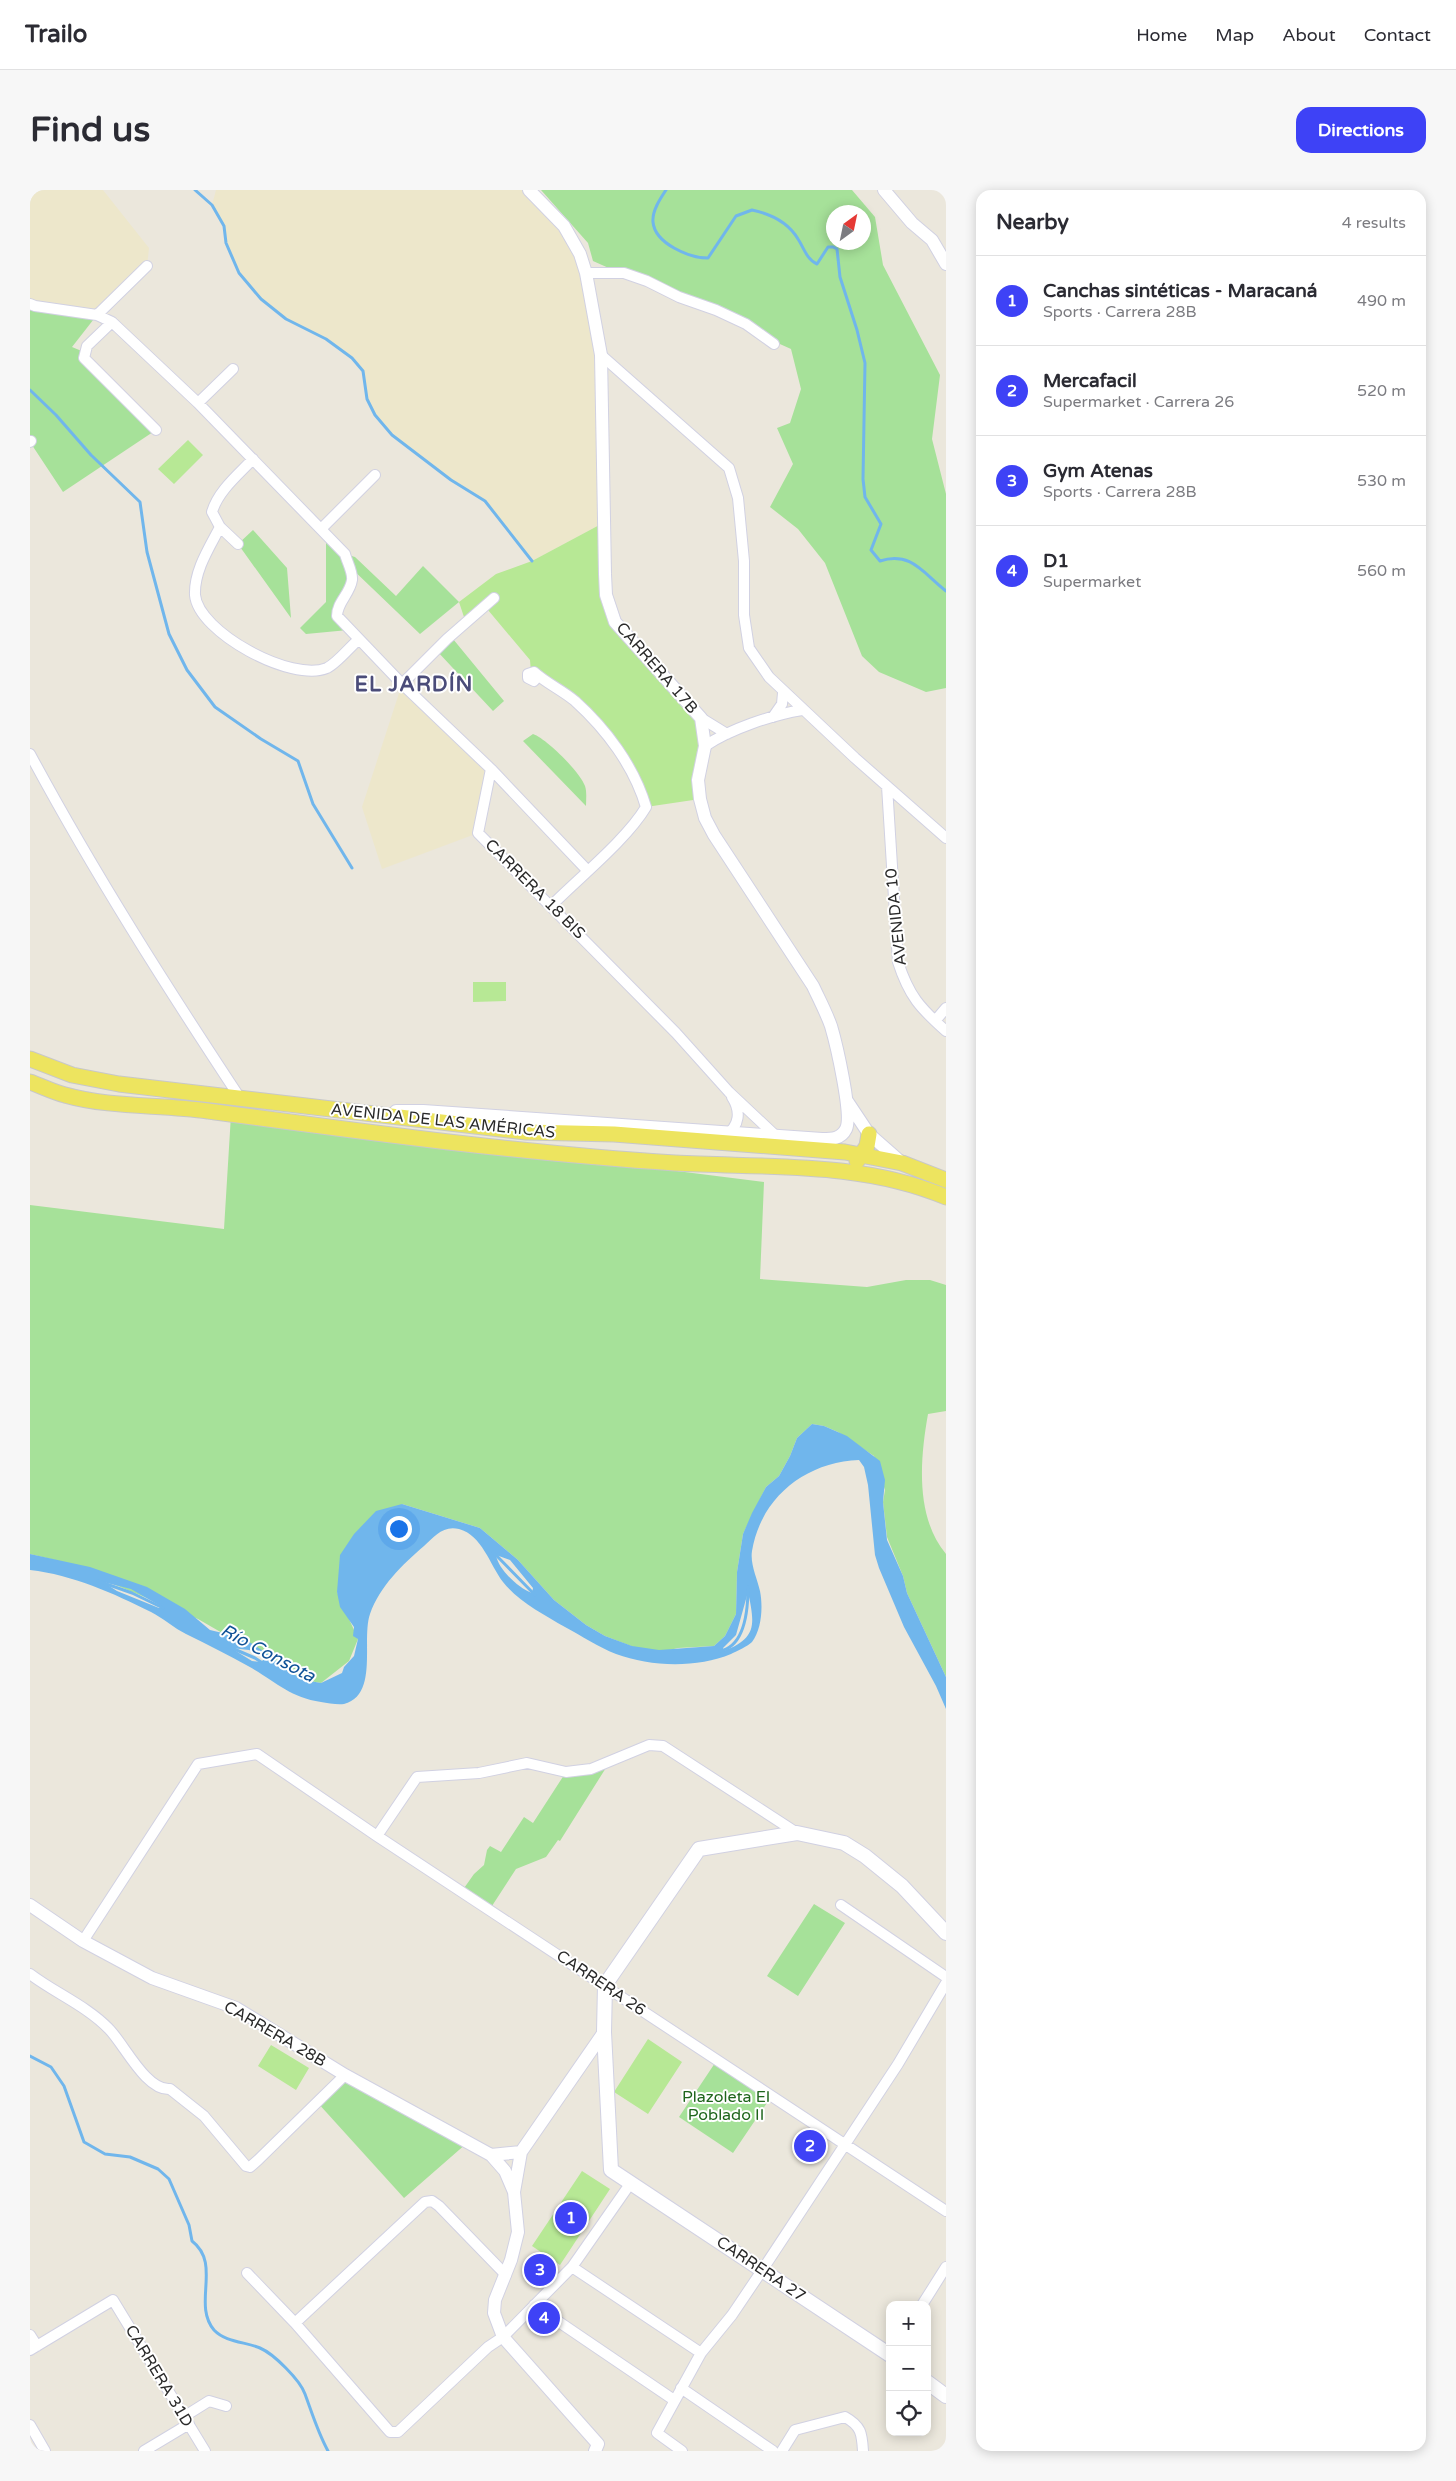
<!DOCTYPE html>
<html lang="en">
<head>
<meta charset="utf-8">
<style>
  :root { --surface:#fff; --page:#f7f7f7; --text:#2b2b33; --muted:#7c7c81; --line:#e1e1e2; --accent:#3e42f6 }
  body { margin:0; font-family:"Varela Round",sans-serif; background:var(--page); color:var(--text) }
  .controls { position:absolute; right:15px; bottom:15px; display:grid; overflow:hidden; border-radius:10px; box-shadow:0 2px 12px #0003 }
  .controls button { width:45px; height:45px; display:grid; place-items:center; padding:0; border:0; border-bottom:1px solid var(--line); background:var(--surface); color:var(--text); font:25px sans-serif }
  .compass { position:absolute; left:796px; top:15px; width:45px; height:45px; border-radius:50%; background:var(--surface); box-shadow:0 2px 12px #0003; rotate:33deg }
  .you { position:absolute; left:368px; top:1338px; width:18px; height:18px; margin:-12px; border:4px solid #fff; border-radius:50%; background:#1a73e8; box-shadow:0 0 0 8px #1a73e833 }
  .badge { display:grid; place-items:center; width:32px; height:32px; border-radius:50%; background:var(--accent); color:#fff; font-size:16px; font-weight:700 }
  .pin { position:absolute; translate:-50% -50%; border:2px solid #fff; box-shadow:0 1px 5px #0006 }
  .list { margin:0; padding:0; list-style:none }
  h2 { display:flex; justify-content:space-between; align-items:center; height:65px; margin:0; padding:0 20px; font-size:21px }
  h2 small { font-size:16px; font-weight:400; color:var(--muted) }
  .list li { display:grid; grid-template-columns:32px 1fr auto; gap:15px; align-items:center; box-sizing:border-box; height:90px; padding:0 20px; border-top:1px solid var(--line) }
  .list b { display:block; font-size:19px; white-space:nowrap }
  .list p { margin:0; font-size:16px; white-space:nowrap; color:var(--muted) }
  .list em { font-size:16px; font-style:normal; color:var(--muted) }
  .icon { flex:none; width:28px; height:28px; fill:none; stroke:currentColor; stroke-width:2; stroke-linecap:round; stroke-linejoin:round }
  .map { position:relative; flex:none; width:916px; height:2261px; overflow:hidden; border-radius:15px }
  header { display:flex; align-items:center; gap:30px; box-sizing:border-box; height:70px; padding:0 25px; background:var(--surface); border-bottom:1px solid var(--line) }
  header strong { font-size:24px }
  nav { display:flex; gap:28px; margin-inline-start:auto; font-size:18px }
  .intro { display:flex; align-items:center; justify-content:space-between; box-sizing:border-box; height:120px; padding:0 30px }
  h1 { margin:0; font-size:35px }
  .button { padding:12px 22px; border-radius:15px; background:var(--accent); color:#fff; font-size:18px; font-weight:700 }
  main { display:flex; gap:30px; padding:0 30px }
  aside { flex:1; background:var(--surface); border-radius:15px; box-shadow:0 2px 12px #0003 }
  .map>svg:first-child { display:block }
  .education { fill:#ede7cb }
  .green { fill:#a6e199; fill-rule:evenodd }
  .pitch { fill:#b7e895 }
  .water { fill:#70b6ec; fill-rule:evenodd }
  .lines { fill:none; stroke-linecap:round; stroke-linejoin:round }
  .stream { stroke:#70b6ec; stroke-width:3 }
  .minor-casing { stroke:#d1d1e2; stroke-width:12 }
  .tertiary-casing { stroke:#d1d1e2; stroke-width:14 }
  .secondary-casing { stroke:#d1d1e2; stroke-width:16 }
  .primary-casing { stroke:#c8c8c8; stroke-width:17 }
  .minor { stroke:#fff; stroke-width:10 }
  .tertiary { stroke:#fff; stroke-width:12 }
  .secondary { stroke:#fff; stroke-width:14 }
  .primary { stroke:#ede45f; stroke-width:15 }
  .labels { text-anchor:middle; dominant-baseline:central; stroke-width:4; stroke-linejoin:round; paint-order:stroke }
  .street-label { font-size:16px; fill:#2a2a2a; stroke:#fff }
  .park-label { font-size:16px; fill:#1e651b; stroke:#fff }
  .water-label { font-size:18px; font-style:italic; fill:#105297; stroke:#fff }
  .district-label { font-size:21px; font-weight:bold; letter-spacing:1px; fill:#4b4c79; stroke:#fff }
</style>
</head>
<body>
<header>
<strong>Trailo</strong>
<nav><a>Home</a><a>Map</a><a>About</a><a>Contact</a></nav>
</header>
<div class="intro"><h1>Find us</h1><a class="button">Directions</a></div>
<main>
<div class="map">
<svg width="916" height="2261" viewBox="0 0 916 2261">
  <rect width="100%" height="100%" fill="#ebe7dc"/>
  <!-- education -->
  <path class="education" d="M 0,0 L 73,0 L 119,58 L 117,76 L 67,125 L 0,114 Z
    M 186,0 L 499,0 L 550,64 L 567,150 L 575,332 L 502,371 L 455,311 L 421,290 L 362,245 L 345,225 L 337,209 L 333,181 L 322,168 L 296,149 L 256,129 L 231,109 L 209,83 L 196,53 L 194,36 L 182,15 Z
    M 372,494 L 461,579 L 448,643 L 352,679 L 332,617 Z"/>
  <!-- green -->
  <path class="green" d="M 511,0 L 822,0 L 845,27 L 853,75 L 910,185 L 902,249 L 916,304 L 916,498 L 896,502 L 849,482 L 832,466 L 795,373 L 768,339 L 740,317 L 763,274 L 747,238 L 760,233 L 771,199 L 761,159 L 563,71 L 558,53 ZM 804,22 L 834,22 L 834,52 L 804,52 Z
    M 0,114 L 67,125 L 42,157 L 54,162 L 126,240 L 33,302 L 0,252 Z
    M 223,340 L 257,378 L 261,428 L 208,354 Z
    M 296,345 L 315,364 L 325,367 L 366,406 L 393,376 L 429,412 L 390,444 L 318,375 L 322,385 L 307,417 L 318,440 L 276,444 L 270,438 L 296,412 Z
    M 423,449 L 474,511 L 463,521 L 407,461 Z
    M 503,544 C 517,549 550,582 555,596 C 557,602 556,610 556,616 L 493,551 Z
    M 201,925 L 734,992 L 730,1089 L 837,1097 L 876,1090 L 900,1090 L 916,1095 L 916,1221 L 898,1224 C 890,1269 885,1327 916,1364 L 916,1487 L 877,1403 L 873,1386 L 857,1347 L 853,1312 L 855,1300 L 844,1266 L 808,1242 L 794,1236 L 782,1234 L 767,1248 L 760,1266 L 749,1286 L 736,1297 L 713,1344 L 707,1382 L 706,1424 L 695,1446 L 684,1456 L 648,1458 L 622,1464 L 575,1446 L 556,1435 L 524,1410 L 488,1370 L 450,1338 L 372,1314 L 307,1402 L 328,1449 L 319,1471 L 291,1493 L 274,1490 L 168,1429 L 25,1370 L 0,1364 L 0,1015 L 194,1039 Z
    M 579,1573 L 530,1651 L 528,1650 L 516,1667 L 486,1679 L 460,1719 L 432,1701 L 444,1684 L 454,1675 L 457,1660 L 460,1656 L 471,1662 L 494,1627 L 503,1633 L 536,1582 Z
    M 784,1714 L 815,1733 L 768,1806 L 737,1786 Z
    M 687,1870 L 741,1907 L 703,1963 L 649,1927 Z
    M 315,1885 L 437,1953 L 374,2008 L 287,1912 Z"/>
  <!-- pitch -->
  <path class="pitch" d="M 158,250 L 173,265 L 144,294 L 128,279 Z
    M 575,332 L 579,419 L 671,528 L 670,609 L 616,617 L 594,568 L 545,511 L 501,482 L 500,470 L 458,420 L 436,433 L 429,412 L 466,384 L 502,371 Z
    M 443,792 L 476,792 L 476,811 L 443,812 Z
    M 618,1849 L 652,1872 L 618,1924 L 584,1902 Z
    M 241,1855 L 279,1878 L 266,1900 L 228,1876 Z
    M 552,1981 L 580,1999 L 530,2075 L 502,2056 Z"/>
  <!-- water -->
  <path class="water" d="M 782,1234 L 794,1236 L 817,1246 L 850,1271 L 855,1290 L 853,1312 L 857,1350 L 873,1386 L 877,1403 L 916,1487 L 916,1519 L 906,1496 L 874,1437 L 849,1378 L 845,1365 L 838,1295 L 834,1277 L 829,1270 C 776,1272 731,1307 722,1361 C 720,1374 727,1388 730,1401 C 733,1416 732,1439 722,1452 C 718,1456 707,1461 701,1464 C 667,1478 621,1477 586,1464 C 568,1457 552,1446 535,1437 C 514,1425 488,1411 473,1392 C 460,1375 452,1345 429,1339 C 413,1335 404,1347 394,1356 C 372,1375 350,1396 340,1424 C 331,1450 349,1505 314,1514 C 307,1515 298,1513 291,1512 C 259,1507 245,1491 218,1476 C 198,1465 177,1454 156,1444 C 144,1438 133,1428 121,1422 C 83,1403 43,1385 0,1380 L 0,1364 L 60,1377 L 117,1397 L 155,1419 L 180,1440 L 213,1448 L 241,1466 L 253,1478 L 274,1490 L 291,1493 L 312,1483 L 314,1477 L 324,1466 L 328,1449 L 323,1446 L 324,1437 L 310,1417 L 307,1402 L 310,1365 L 324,1344 L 346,1321 L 372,1314 L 450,1338 L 488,1370 L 524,1410 L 556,1435 L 575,1446 L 602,1456 L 629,1460 L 684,1456 L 695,1446 L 706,1424 L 707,1382 L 713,1344 L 722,1323 L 736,1297 L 749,1286 L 760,1266 L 767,1248 ZM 466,1365 L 480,1370 L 503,1398 L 502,1403 C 488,1398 468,1379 466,1365 ZM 73,1392 L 101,1399 L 132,1417 L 129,1418 L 87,1401 ZM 718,1402 C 725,1435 727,1448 694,1461 L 693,1458 L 706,1445 ZM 201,1458 L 219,1460 L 232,1465 L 234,1469 L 231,1472 L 222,1471 Z"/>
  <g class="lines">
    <!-- stream -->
    <path class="stream" d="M 165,0 L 182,15 L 194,36 L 196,53 L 209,83 L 231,109 L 256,129 L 296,149 L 322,168 L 333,181 L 337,209 L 345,225 L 362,245 L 421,290 L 455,311 L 502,371
      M 636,0 C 630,9 622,21 623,32 C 625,54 660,68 678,68 L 706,26 L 722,20 C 741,24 758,32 768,49 C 774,58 777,70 787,74 L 798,57 L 803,57 L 807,59 L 810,87 L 827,140 L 835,173 L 833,289 L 835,307 L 851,334 L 841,360 L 850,371 C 881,361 893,383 916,401
      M 0,200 L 26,225 L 61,265 L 110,312 L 117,362 L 139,444 L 157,480 L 185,517 L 231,549 L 268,571 L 283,614 L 322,678
      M 463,1362 L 505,1405
      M 68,1391 L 102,1403 L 133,1418
      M 197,1456 L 225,1468 L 234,1474
      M 690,1461 C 716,1456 718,1418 718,1397
      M 0,1866 L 21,1877 L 34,1896 L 54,1952 L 75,1964 L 100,1967 L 128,1979 L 139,1989 L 159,2035 L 162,2051 C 192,2074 162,2114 184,2140 C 195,2152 216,2152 230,2158 C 244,2164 270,2190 275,2204 C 282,2223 288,2243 298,2261"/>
    <defs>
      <path id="minor" d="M 556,83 L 594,83 L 617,91 L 649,107 L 686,120 L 716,134 L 744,154
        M 0,114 L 5,116 L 67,125 L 82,132 L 168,213 L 315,364 C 317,372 323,382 322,390 C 320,404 307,412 307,426 L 372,494 L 461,579 L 448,643 L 646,843 L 699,902 L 748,948
        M 67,125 L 117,76
        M 82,132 L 57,156 L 54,168 L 126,240
        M 571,165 L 699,278 L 708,308 L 714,371 L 714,425 L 719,458 L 739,487 L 825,568 L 916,648
        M 168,213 L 203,179
        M 0,252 L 1,251
        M 190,337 C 179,358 164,381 165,405 C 168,442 262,493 297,478 C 307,473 319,458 328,450
        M 291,339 L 345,285
        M 208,354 L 190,337 L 182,322 C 188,301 208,285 223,269
        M 508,486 L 504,491 L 498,488 L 498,484 L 504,482 C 516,493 532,500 545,511 C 576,539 604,576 616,617 C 597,649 550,687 522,715
        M 372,494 L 417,449 L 464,408
        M 743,527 L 752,514 L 753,503
        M 671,528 L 697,544
        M 675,556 C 700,539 742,525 772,520
        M 0,564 C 64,683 136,796 210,908
        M 461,579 L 557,680
        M 857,596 L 868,772 C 879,806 890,818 916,841
        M 905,831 L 916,818
        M 695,946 C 710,936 711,921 702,907
        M 347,1646 L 387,1587 L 449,1583 L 497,1573 L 536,1582 L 561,1579 L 619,1555 L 633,1556 L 767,1643
        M 811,1715 L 916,1787
        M 53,1751 L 168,1574 L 227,1564 L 347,1646 L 916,2021
        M 0,1784 C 25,1803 57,1816 79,1839 C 94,1854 116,1901 140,1899 L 174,1926 L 216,1976 L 220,1977 L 228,1970 L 315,1885
        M 542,2077 L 671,2163
        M 217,2083 L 265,2133 L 360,2242 L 368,2242 L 458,2157 L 473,2147 L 542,2077 L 600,1994
        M 504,2115 L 644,2210
        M 892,2115 L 916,2077
        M 265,2133 L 395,2012 L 402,2011 L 409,2016 L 476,2085
        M 0,2145 L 7,2156
        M 0,2160 L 83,2110 L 175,2261
        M 651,2198 L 743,2261
        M 155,2226 L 179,2211 L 196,2216
        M 0,2235 L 15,2261
        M 114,2261 L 159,2234
        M 652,2261 L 627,2243 L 671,2163 L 702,2125 L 733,2079 L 868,1874 L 916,1793
        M 752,2261 L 765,2240 L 815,2227 C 831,2236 832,2243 833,2261"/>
      <path id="tertiary" d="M 854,0 L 882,33 L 902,50 L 916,74
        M 817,911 L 839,944 L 872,973
        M 366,921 L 393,921 L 792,949 C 802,949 811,949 816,939 C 823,925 806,853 801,836 C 796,822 789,809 783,796 L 684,645 L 675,628 L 670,609 L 668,590 L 675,556 L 671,528 L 585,432 L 576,405 L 575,384 L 571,165 L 556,83 L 550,64 L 534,36 L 499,0
        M 0,1715 L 53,1751 L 122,1788 L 206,1818 L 315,1885 L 461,1965 L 475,1981 L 484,2002
        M 461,1965 L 491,1962
        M 565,2261 L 568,2254 L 473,2147 L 464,2123 L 465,2110 L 481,2070 L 488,2042 L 484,2002 L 491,1962 L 574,1842"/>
      <path id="secondary" d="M 860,2165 L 581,1980 L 574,1842 L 575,1795 L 669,1659 L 767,1643 L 814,1653 L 835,1666 L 872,1696 L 916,1743
        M 897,2192 L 916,2206"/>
      <path id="primary" d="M 0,869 L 42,885 L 89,894 L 496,942 L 584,944 L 815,962 L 872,973 L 916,990
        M 0,892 C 11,896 23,902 35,905 C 81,918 131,914 178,921 C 334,942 489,963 645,973 C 736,978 831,971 916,1007
        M 827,971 L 837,956 L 839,944"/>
    </defs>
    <!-- minor casing -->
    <use href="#minor" class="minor-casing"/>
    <!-- tertiary casing -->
    <use href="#tertiary" class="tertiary-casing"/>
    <!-- secondary casing -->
    <use href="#secondary" class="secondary-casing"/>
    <!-- primary casing -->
    <use href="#primary" class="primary-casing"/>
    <!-- minor -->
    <use href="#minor" class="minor"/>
    <!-- tertiary -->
    <use href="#tertiary" class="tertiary"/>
    <!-- secondary -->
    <use href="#secondary" class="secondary"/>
    <!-- primary -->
    <use href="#primary" class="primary"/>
  </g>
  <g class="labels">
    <!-- street labels -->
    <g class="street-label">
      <text transform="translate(627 478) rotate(49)">CARRERA 17B</text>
      <text transform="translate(505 699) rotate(45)">CARRERA 18 BIS</text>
      <text transform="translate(866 727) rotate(-96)">AVENIDA 10</text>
      <text transform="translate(413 931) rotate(6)">AVENIDA DE LAS AMÉRICAS</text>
      <text transform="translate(571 1793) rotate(34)">CARRERA 26</text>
      <text transform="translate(245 1844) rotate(30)">CARRERA 28B</text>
      <text transform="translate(731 2079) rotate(34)">CARRERA 27</text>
      <text transform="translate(129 2186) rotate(59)">CARRERA 31D</text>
    </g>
    <!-- park labels -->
    <g class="park-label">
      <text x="696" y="1907">Plazoleta El<tspan x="696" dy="18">Poblado II</tspan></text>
    </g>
    <!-- water labels -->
    <g class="water-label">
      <text transform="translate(238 1463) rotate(28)">Río Consota</text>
    </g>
    <!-- district labels -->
    <g class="district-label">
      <text x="384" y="494">EL JARDÍN</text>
    </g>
  </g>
</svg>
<div class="controls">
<button>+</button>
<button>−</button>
<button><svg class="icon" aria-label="locate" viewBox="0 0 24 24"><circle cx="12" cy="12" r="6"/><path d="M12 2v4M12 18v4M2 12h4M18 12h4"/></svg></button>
</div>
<svg class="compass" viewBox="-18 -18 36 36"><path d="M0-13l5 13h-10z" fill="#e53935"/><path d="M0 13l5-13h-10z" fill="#7c7c81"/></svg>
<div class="you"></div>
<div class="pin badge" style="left:541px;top:2028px">1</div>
<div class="pin badge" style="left:780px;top:1956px">2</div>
<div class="pin badge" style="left:510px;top:2080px">3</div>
<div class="pin badge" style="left:514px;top:2128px">4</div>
</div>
<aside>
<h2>Nearby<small>4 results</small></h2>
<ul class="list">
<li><span class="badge">1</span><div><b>Canchas sintéticas - Maracaná</b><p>Sports · Carrera 28B</p></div><em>490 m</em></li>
<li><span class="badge">2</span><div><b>Mercafacil</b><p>Supermarket · Carrera 26</p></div><em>520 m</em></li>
<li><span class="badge">3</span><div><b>Gym Atenas</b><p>Sports · Carrera 28B</p></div><em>530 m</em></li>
<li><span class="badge">4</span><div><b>D1</b><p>Supermarket</p></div><em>560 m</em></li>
</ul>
</aside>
</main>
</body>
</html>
